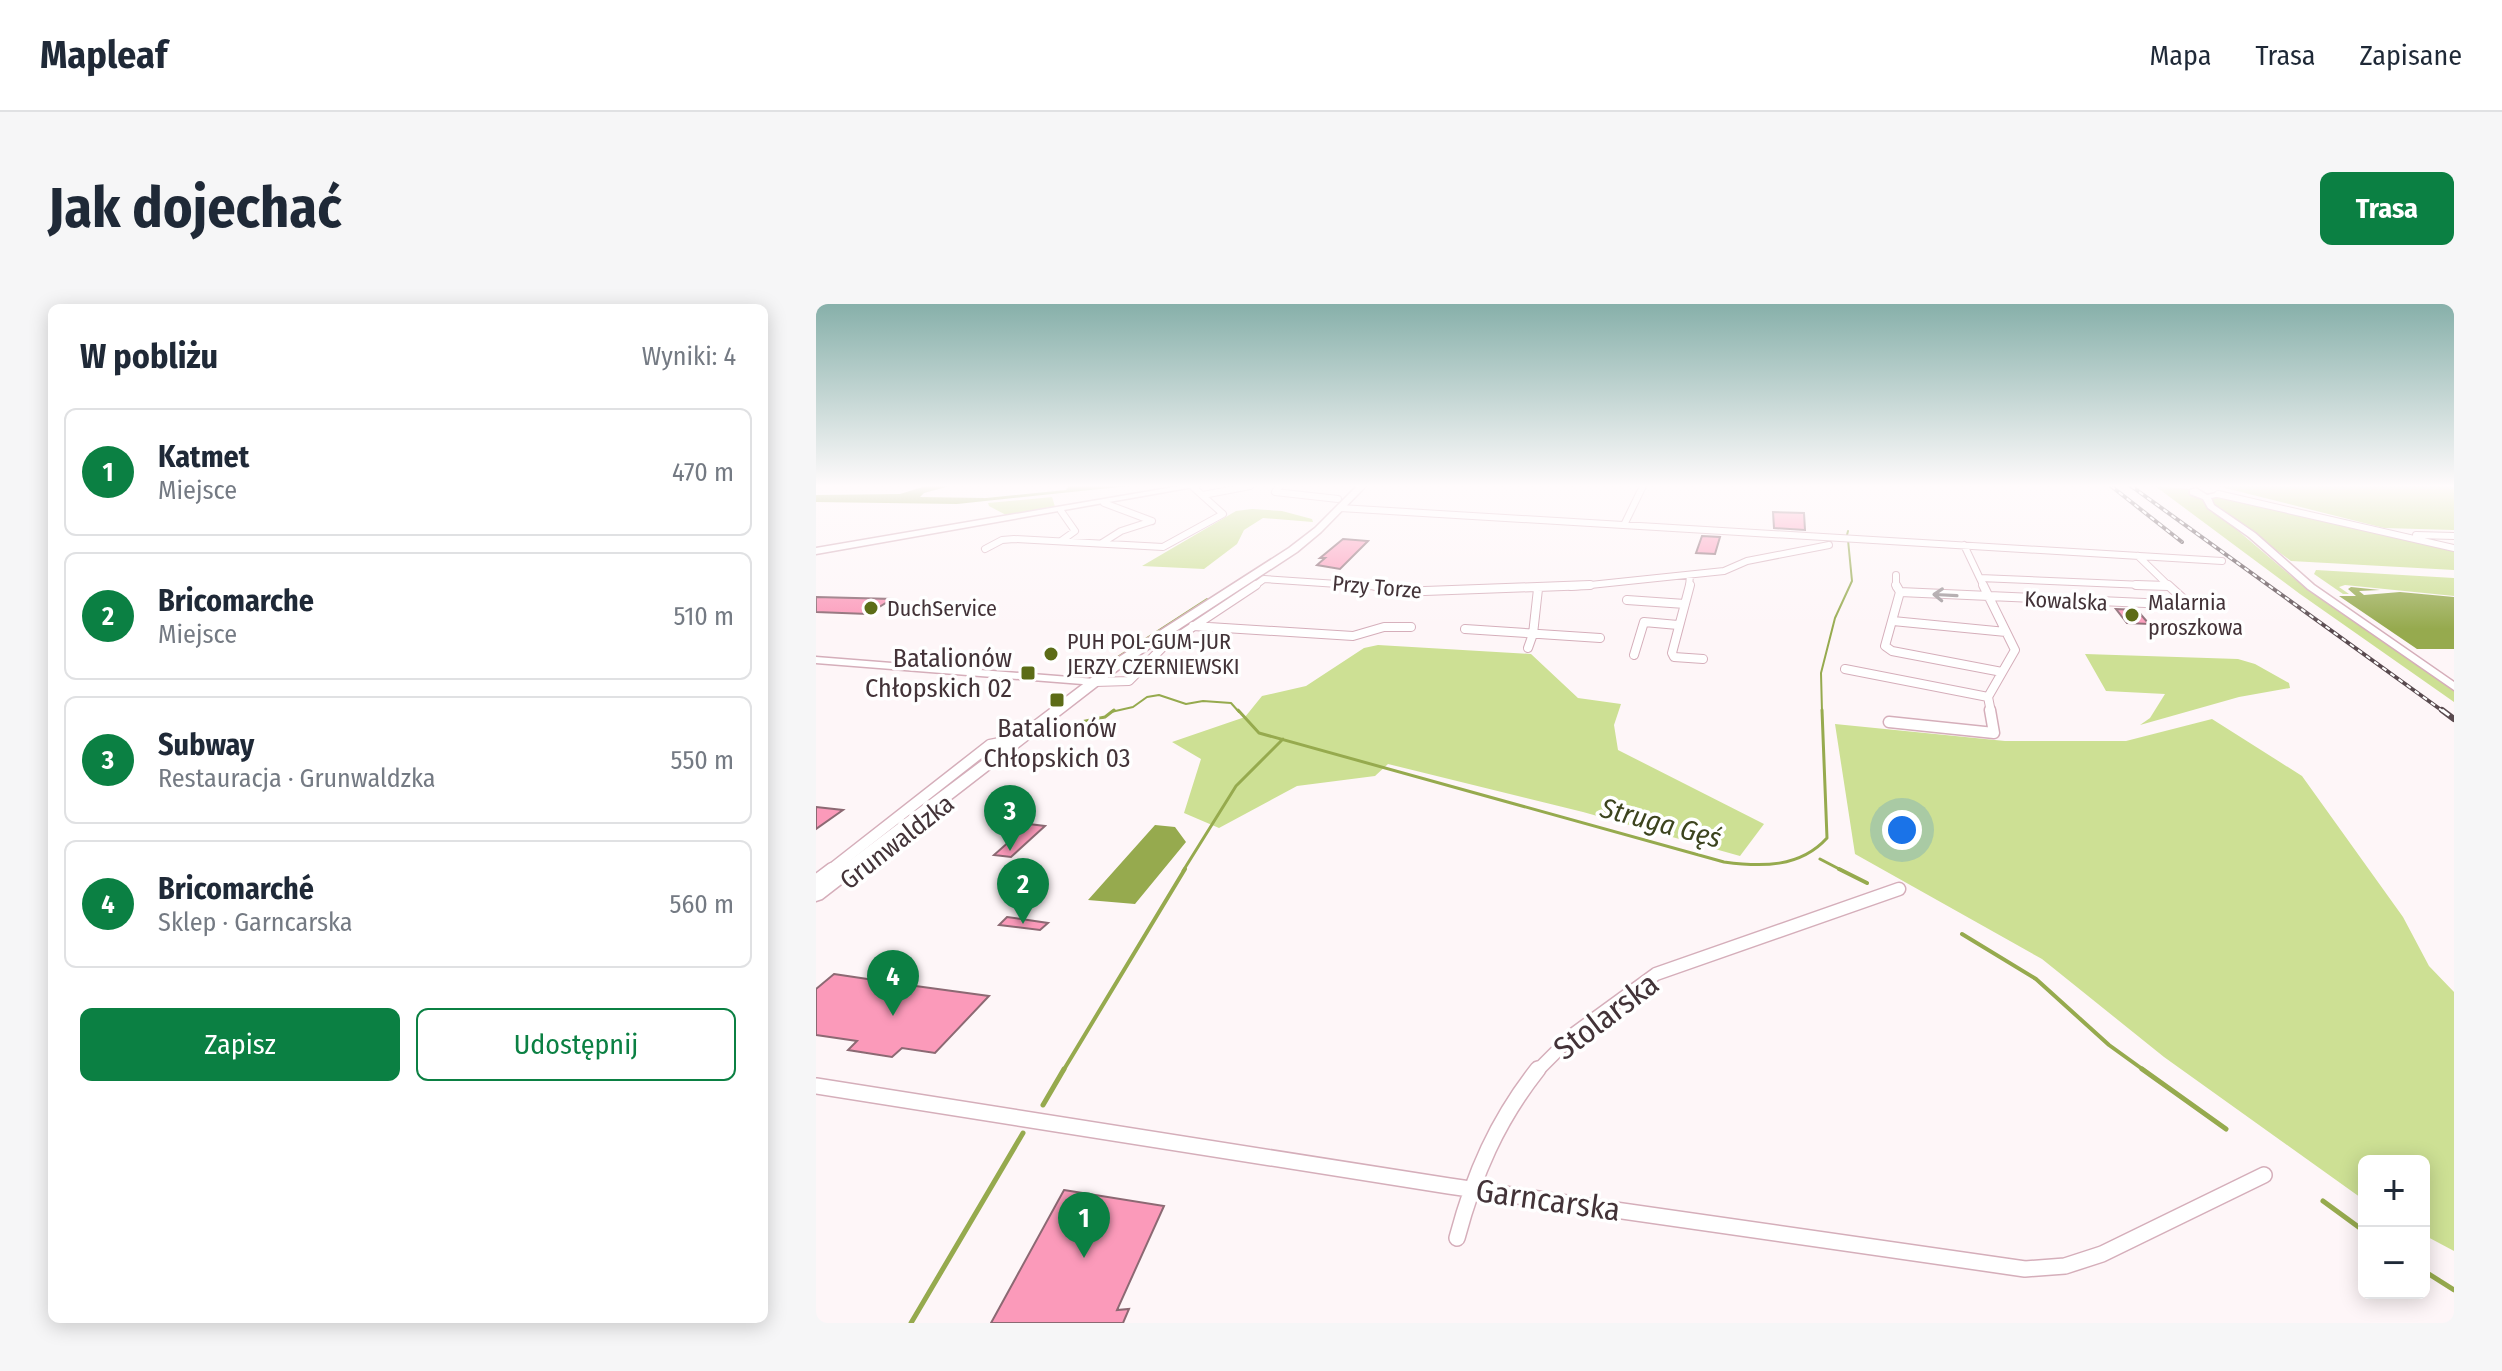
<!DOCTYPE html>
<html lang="pl">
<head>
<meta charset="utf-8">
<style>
  :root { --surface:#fff; --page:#f6f6f7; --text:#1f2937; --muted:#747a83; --line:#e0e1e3; --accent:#0b8043 }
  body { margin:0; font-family:"Fira Sans Condensed",sans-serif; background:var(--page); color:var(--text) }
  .controls { position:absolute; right:24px; bottom:24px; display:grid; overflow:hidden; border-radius:12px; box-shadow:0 4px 20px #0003 }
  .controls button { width:72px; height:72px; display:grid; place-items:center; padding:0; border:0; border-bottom:2px solid var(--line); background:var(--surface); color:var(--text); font:40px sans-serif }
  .you { position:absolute; left:1086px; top:526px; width:28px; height:28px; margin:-20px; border:6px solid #fff; border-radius:50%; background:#1a73e8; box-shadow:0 0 0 12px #1a73e833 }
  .badge { display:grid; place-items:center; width:52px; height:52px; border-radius:50%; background:var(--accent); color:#fff; font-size:26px; font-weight:700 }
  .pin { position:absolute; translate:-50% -66px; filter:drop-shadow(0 2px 4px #0008) }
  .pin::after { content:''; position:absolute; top:42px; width:28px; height:24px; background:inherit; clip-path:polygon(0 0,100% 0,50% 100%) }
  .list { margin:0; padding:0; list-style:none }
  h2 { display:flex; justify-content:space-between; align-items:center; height:104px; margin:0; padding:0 32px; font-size:34px }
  h2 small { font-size:26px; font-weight:400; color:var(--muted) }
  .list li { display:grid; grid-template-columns:52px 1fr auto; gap:24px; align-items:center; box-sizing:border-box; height:128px; margin:0 16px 16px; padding:0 16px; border:2px solid var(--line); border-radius:12px }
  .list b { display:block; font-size:30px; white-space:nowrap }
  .list p { margin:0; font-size:26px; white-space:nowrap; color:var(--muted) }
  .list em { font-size:26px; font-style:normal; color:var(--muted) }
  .actions { display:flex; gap:16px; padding:24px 32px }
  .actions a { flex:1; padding:18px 0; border:2px solid var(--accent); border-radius:12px; text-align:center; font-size:28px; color:var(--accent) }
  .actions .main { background:var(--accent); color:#fff }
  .map { position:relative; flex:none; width:1638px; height:1019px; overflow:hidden; border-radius:12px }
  header { display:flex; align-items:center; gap:48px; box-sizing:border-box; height:112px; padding:0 40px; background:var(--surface); border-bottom:2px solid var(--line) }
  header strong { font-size:38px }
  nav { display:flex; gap:44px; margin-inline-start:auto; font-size:28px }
  .intro { display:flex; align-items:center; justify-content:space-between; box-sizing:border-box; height:192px; padding:0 48px }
  h1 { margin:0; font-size:56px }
  .button { padding:20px 36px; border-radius:12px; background:var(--accent); color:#fff; font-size:28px; font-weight:700 }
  main { display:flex; gap:48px; padding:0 48px }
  aside { flex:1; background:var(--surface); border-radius:12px; box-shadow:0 4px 20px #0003 }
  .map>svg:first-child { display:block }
  .green { fill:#cde094 }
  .water { fill:#96aa4e }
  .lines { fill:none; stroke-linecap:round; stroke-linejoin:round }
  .stream-far3 { stroke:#96aa4e; stroke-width:2 }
  .stream-far2 { stroke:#96aa4e; stroke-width:3 }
  .stream-far1 { stroke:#96aa4e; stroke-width:4 }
  .stream { stroke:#96aa4e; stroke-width:5 }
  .building { fill:#fb9aba; stroke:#8c6973; stroke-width:2 }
  .street-far4-casing { stroke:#d5aeba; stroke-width:8 }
  .street-far3-casing { stroke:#d5aeba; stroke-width:10 }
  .street-far2-casing { stroke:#d5aeba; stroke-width:13 }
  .street-far1-casing { stroke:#d5aeba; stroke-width:15 }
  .street-casing { stroke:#d5aeba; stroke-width:18 }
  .secondary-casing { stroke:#d5aeba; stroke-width:3 }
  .primary-casing { stroke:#d5aeba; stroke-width:3 }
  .street-far4 { stroke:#fff; stroke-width:6 }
  .street-far3 { stroke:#fff; stroke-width:8 }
  .street-far2 { stroke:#fff; stroke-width:10 }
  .street-far1 { stroke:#fff; stroke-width:12 }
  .street { stroke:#fff; stroke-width:15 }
  .secondary { fill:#fff; fill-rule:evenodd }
  .primary { fill:#fff; fill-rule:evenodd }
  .rail-far1-casing { stroke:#594a4f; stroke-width:4 }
  .rail-casing { stroke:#594a4f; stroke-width:6 }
  .rail-far1 { stroke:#fff; stroke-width:2; stroke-dasharray:5; stroke-linecap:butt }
  .rail { stroke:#fff; stroke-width:3; stroke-dasharray:9; stroke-linecap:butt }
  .oneway { stroke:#a1999c }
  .poi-dot { fill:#5c6c17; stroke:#fff; stroke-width:3 }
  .labels { text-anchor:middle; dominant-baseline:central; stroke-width:7; stroke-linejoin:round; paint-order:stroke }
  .far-street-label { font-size:22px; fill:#433338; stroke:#fff }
  .far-poi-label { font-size:22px; fill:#433338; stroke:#fff; text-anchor:start }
  .poi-label { font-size:26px; fill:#433338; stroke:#fff; text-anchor:end }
  .street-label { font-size:26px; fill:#433338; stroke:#fff }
  .water-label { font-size:28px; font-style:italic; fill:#3c441e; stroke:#fff }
  .near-street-label { font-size:32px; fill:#433338; stroke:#fff }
</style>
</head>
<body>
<header>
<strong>Mapleaf</strong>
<nav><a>Mapa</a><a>Trasa</a><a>Zapisane</a></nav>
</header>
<div class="intro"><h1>Jak dojechać</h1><a class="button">Trasa</a></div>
<main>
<aside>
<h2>W pobliżu<small>Wyniki: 4</small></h2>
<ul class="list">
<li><span class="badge">1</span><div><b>Katmet</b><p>Miejsce</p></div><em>470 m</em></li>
<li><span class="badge">2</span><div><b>Bricomarche</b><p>Miejsce</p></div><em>510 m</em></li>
<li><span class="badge">3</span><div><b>Subway</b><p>Restauracja · Grunwaldzka</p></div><em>550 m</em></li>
<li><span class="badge">4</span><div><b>Bricomarché</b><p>Sklep · Garncarska</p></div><em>560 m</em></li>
</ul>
<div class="actions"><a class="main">Zapisz</a><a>Udostępnij</a></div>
</aside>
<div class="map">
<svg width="1638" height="1019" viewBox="0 0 1638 1019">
  <rect width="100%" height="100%" fill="#fef6f8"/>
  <!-- green -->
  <path class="green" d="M 1339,182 L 1373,185 L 1480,276 L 1638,386 L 1638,398 L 1484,290 Z
    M 1401,182 L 1638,182 L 1638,226 L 1568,224 Z
    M 1407,192 L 1638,247 L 1638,266 L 1475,257 L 1397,200 L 1395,195 Z
    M 236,193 L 240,206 L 192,212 L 173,202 L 172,199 Z
    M 436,205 L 466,207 L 496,215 L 497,218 L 447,214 L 428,226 L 421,240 L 388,265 L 326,262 L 420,207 Z
    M 1500,266 L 1638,274 L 1638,292 L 1529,281 L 1523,283 L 1533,290 L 1527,290 L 1498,270 Z
    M 562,341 L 715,350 L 762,394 L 805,400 L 798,421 L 802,446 L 948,520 L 924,552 L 767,508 L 572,460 L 559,472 L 481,482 L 403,524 L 368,509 L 385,455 L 356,438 L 429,413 L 446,392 L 490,382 L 548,344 Z
    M 1269,350 L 1422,355 L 1439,360 L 1473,379 L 1474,384 L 1423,393 L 1324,421 L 1334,414 L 1349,390 L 1290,387 Z
    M 1396,415 L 1486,472 L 1587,613 L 1613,662 L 1638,688 L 1638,947 L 1608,931 L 1608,857 L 1548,857 L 1548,896 L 1348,753 L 1226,655 L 1039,550 L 1019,420 L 1189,437 L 1310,437 Z"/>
  <!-- water -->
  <path class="water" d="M 110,182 L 134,182 L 108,189 L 104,193 L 170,194 L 250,186 L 253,182 L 313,182 L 141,200 L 0,198 L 0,191 L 84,190 Z
    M 1535,283 L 1564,286 L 1543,287 L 1548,291 L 1584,288 L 1638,293 L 1638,345 L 1601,345 L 1523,292 L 1540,292 L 1532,285 Z
    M 339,521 L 359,523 L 370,538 L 319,600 L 272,596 Z"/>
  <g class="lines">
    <!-- stream-far3 -->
    <path class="stream-far3" d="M 1031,231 L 1032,227
      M 280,367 L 391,295
      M 295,408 L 317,403 L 331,393 L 343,391 L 370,400 L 387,397 L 415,399 L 423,408
      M 1006,408 L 1005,369 L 1019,314 L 1036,277 L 1032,236"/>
    <!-- stream-far2 -->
    <path class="stream-far2" d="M 422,406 L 443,429 L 908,558 C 945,563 984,564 1011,534 L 1006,406
      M 241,423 L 289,413 L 298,406
      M 1004,555 L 1027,567
      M 367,567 L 420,482 L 467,435"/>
    <!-- stream-far1 -->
    <path class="stream-far1" d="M 1023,565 L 1051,579
      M 1146,630 L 1220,675 L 1293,741 L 1329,767
      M 247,767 L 369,565"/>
    <!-- stream -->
    <path class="stream" d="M 1326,765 L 1410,825
      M 227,801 L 248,765
      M 1507,897 L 1548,927
      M 1608,967 L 1638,986
      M 95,1019 L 207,829"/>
  </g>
  <!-- building -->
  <path class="building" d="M 957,208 L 988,209 L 989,226 L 958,224 Z
    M 886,232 L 904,233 L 899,250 L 880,249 Z
    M 527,235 L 552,237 L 524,265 L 501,261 L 509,254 L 504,254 Z
    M 0,293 L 76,295 L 52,310 L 0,308 Z
    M 1300,305 L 1321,306 L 1333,320 L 1311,319 Z
    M 0,503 L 27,506 L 0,525 Z
    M 213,520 L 229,522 L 195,553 L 178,551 Z
    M 191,613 L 232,619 L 224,626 L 183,621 Z
    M 18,670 L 85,680 L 173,692 L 119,749 L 86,744 L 76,753 L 32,746 L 41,737 L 0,731 L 0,685 Z
    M 248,886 L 348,902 L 301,1006 L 313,1005 L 307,1019 L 175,1019 Z"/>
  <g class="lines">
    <defs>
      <path id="street-far4" d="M 464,182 L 459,188 L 522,195
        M 1402,190 L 1638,244
        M 387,191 L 434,182
        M 288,199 L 336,217
        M 524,204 L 1406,257
        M 245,207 L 259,227 L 245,237
        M 808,221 L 827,182
        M 1600,231 L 1638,232
        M 286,239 L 305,227 L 336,217
        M 1148,241 L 1168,283
        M 169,245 L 186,236 L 198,235 L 347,243 L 407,210 L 377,183
        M 1322,252 L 1354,283
        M 1080,271 L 1080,283
        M 1164,274 L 1352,282
        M 437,283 L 448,275 L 567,283
        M 755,283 L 908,267 L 931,257 L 1013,241
        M 873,283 L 874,271"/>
      <path id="street-far3" d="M 556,281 L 582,288 L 774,281
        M 874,281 L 856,349 L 858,353 L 887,355
        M 1080,281 L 1084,288 L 1069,342 L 1076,347 L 1186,368
        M 1167,281 L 1199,346 L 1172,393 L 1175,408
        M 1320,281 L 1352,282
        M 1352,281 L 1374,301
        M 1084,288 L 1374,301
        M 811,296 L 869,300
        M 1077,317 L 1190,328
        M 377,322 L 537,332 L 568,323 L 595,323
        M 649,325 L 784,334
        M 712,344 L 717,330 L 722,285
        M 818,351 L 828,318 L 862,321
        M 1029,365 L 1172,393
        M 279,378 L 313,377 L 348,342 L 440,281"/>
      <path id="street-far2" d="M 1073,418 L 1178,429 L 1174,406
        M 13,567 L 174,441 L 199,436"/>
      <path id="street-far1" d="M 0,577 L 16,565
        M 721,767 L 759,729 L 840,670 L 1083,585"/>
      <path id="street" d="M 0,782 L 633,882 L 1209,965 L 1249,962 L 1286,950 L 1448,871
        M 641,934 C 658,870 681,817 722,765"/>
      <path id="secondary" d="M 364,182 L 383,182 L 0,250 L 0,244 Z
        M 1380,184 L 1391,191 L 1405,188 L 1405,192 L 1395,194 L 1398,201 L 1439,229 L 1498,281 L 1638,378 L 1638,386 L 1492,285 L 1433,233 L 1392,204 L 1387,195 L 1374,190 L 1374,186 Z
        M 0,353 L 279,375 L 285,378 L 279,381 L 0,359 Z"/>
      <path id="primary" d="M 541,182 L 550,182 L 505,228 L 481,248 L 311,359 L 6,595 L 0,597 L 0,582 L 303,353 L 473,244 L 499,224 Z"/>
    </defs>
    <!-- street-far4 casing -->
    <use href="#street-far4" class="street-far4-casing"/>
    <!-- street-far3 casing -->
    <use href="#street-far3" class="street-far3-casing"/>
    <!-- street-far2 casing -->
    <use href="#street-far2" class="street-far2-casing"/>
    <!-- street-far1 casing -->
    <use href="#street-far1" class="street-far1-casing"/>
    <!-- street casing -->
    <use href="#street" class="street-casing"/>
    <!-- secondary casing -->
    <use href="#secondary" class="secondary-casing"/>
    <!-- primary casing -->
    <use href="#primary" class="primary-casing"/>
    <!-- street-far4 -->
    <use href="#street-far4" class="street-far4"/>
    <!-- street-far3 -->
    <use href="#street-far3" class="street-far3"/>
    <!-- street-far2 -->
    <use href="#street-far2" class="street-far2"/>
    <!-- street-far1 -->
    <use href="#street-far1" class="street-far1"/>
    <!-- street -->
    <use href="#street" class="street"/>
    <!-- secondary -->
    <use href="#secondary" class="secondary"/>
    <!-- primary -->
    <use href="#primary" class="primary"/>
    <defs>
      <path id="rail-far1" d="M 1295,182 L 1366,238
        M 1315,182 L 1628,408"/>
      <path id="rail" d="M 1626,406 L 1638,415"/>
    </defs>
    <!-- rail-far1 casing -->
    <use href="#rail-far1" class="rail-far1-casing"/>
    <!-- rail casing -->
    <use href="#rail" class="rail-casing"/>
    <!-- rail-far1 -->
    <use href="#rail-far1" class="rail-far1"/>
    <!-- rail -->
    <use href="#rail" class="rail"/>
  </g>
  <!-- one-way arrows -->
  <defs><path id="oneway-shaft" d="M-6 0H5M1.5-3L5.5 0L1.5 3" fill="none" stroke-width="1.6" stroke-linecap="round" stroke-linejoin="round" transform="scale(2)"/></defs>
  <use class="oneway" href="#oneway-shaft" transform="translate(1129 291) rotate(-177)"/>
  <!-- sky -->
  <linearGradient id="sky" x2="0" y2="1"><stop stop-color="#87b0aa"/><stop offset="0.56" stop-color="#fffbfc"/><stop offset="1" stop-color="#fffbfc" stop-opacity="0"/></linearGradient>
  <rect width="1638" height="325" fill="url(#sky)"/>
  <!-- markers -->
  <g class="poi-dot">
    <circle cx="55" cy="304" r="8"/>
    <circle cx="1316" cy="311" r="8"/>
    <circle cx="235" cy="350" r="8"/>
    <rect x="204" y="361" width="16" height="16" rx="4"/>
    <rect x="233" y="388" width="16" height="16" rx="4"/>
  </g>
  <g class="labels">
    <!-- far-street labels -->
    <g class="far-street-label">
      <text transform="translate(561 283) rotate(5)">Przy Torze</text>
      <text transform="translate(1250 297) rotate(3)">Kowalska</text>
    </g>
    <!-- far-poi labels -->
    <g class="far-poi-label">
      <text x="1332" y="298">Malarnia<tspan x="1332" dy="25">proszkowa</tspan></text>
      <text x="71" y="304">DuchService</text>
      <text x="251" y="337">PUH POL-GUM-JUR<tspan x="251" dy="25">JERZY CZERNIEWSKI</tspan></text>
    </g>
    <!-- poi labels -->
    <g class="poi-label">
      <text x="196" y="354">Batalionów<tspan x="196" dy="30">Chłopskich 02</tspan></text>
      <text x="241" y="424" text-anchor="middle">Batalionów<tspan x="241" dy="30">Chłopskich 03</tspan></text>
    </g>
    <!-- street labels -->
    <g class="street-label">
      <text transform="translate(81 538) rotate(-38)">Grunwaldzka</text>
    </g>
    <!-- water labels -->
    <g class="water-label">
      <text transform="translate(845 519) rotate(15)">Struga Gęś</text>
    </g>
    <!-- near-street labels -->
    <g class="near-street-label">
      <text transform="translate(790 712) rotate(-37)">Stolarska</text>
      <text transform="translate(732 896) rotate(8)">Garncarska</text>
    </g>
  </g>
</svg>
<div class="controls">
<button>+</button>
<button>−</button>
</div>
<div class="you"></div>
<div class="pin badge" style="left:268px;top:954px">1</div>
<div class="pin badge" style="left:207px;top:620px">2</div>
<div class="pin badge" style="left:194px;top:547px">3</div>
<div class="pin badge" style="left:77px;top:712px">4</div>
</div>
</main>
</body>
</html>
